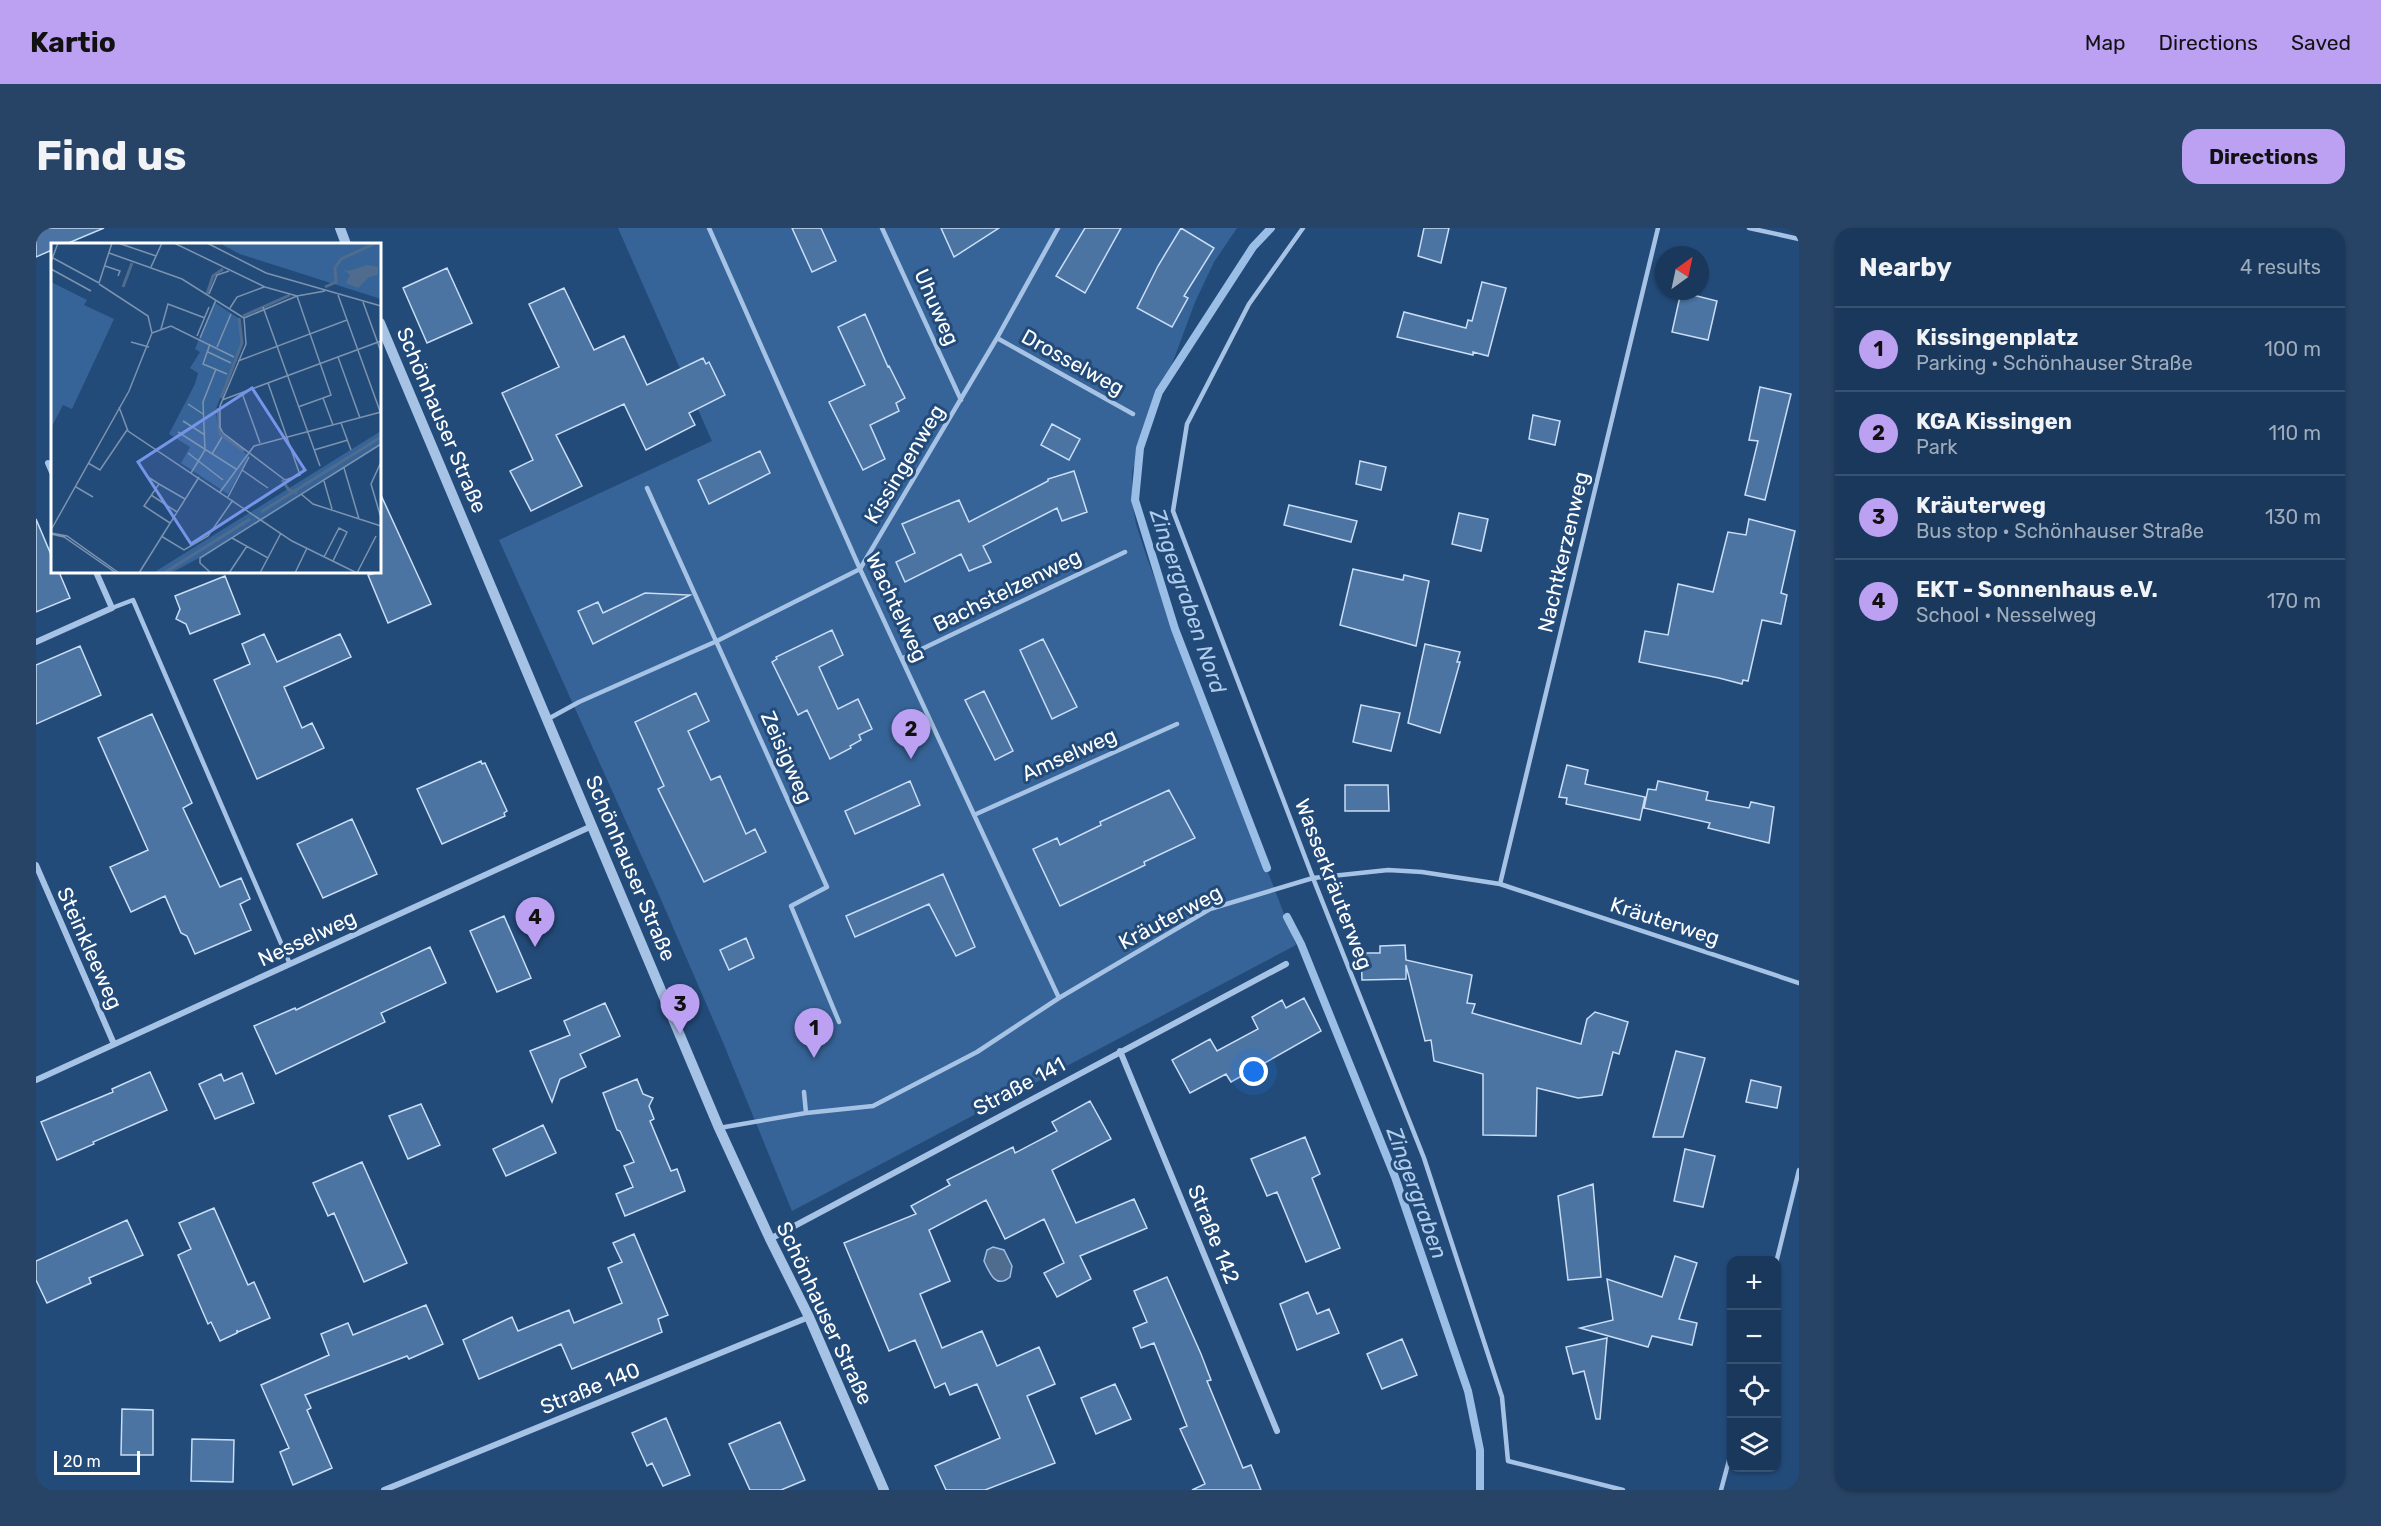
<!DOCTYPE html>
<html lang="en">
<head>
<meta charset="utf-8">
<style>
  :root { --surface:#1a385c; --page:#274365; --text:#f1f3f6; --muted:#9facbb; --line:#385272; --accent:#bca0f2 }
  body { margin:0; font-family:Rubik,sans-serif; background:var(--page); color:var(--text) }
  .controls { position:absolute; right:18px; bottom:18px; display:grid; overflow:hidden; border-radius:12px; box-shadow:0 2px 4px #0004 }
  .controls button { width:54px; height:54px; display:grid; place-items:center; padding:0; border:0; border-bottom:2px solid var(--line); background:var(--surface); color:var(--text); font:30px sans-serif }
  .compass { position:absolute; left:1619px; top:18px; width:54px; height:54px; border-radius:50%; background:var(--surface); box-shadow:0 2px 4px #0004; rotate:33deg }
  .scale { position:absolute; left:18px; bottom:15px; width:86px; box-sizing:border-box; padding-left:6px; border:3px solid #fff; border-top:0; font-size:16px; line-height:21px; white-space:nowrap; color:#fff; -webkit-text-stroke:4px #234b7a; paint-order:stroke }
  .you { position:absolute; left:1218px; top:844px; width:21px; height:21px; margin:-15px; border:4px solid #fff; border-radius:50%; background:#1a73e8; box-shadow:0 0 0 9px #1a73e833 }
  .badge { display:grid; place-items:center; width:39px; height:39px; border-radius:50%; background:var(--accent); color:#111; font-size:20px; font-weight:700 }
  .pin { position:absolute; translate:-50% -50px; filter:drop-shadow(0 2px 3px #0008) }
  .pin::after { content:''; position:absolute; top:32px; width:21px; height:18px; background:inherit; clip-path:polygon(0 0,100% 0,50% 100%) }
  .list { margin:0; padding:0; list-style:none }
  h2 { display:flex; justify-content:space-between; align-items:center; height:78px; margin:0; padding:0 24px; font-size:26px }
  h2 small { font-size:20px; font-weight:400; color:var(--muted) }
  .list li { display:grid; grid-template-columns:39px 1fr auto; gap:18px; align-items:center; box-sizing:border-box; height:84px; padding:0 24px; border-top:2px solid var(--line) }
  .list b { display:block; font-size:22px; white-space:nowrap }
  .list p { margin:0; font-size:20px; white-space:nowrap; color:var(--muted) }
  .list em { font-size:20px; font-style:normal; color:var(--muted) }
  .icon { flex:none; width:33px; height:33px; fill:none; stroke:currentColor; stroke-width:2; stroke-linecap:round; stroke-linejoin:round }
  .map { position:relative; flex:none; width:1763px; height:1262px; overflow:hidden; border-radius:18px }
  header { display:flex; align-items:center; gap:36px; box-sizing:border-box; height:84px; padding:0 30px; background:var(--accent); color:#111 }
  header strong { font-size:28px }
  nav { display:flex; gap:33px; margin-inline-start:auto; font-size:21px }
  .intro { display:flex; align-items:center; justify-content:space-between; box-sizing:border-box; height:144px; padding:0 36px }
  h1 { margin:0; font-size:42px }
  .button { padding:15px 27px; border-radius:18px; background:var(--accent); color:#111; font-size:21px; font-weight:700 }
  main { display:flex; gap:36px; padding:0 36px }
  aside { flex:1; background:var(--surface); border-radius:18px; box-shadow:0 2px 4px #0004 }
  .map>svg:first-child { display:block }
  .green { fill:#376498 }
  .water { fill:#4f6c8f; stroke:#9abee5; stroke-width:1.5 }
  .lines { fill:none; stroke-linecap:round; stroke-linejoin:round }
  .stream { stroke:#9abee5; stroke-width:8 }
  .building { fill:#4b74a3; stroke:#c9ddf4; stroke-width:1.5 }
  .service { stroke:#a6c3e5; stroke-width:4.5 }
  .minor { stroke:#a6c3e5; stroke-width:6 }
  .tertiary { stroke:#a6c3e5; stroke-width:10 }
  .labels { text-anchor:middle; dominant-baseline:central; stroke-width:6; stroke-linejoin:round; paint-order:stroke }
  .street-label { font-size:21px; fill:#fff; stroke:#234b7a }
  .water-label { font-size:22px; font-style:italic; fill:#b1cdec; stroke:#234b7a }
  .inset-river { fill:none; stroke:#4f6c8f; stroke-width:3 }
  .inset-road { fill:none; stroke:#7b93af; stroke-width:1.5 }
  .view { fill:#7795e8; fill-opacity:0.15; stroke:#7795e8; stroke-width:3 }
  .inset-edge { fill:none; stroke:#fff; stroke-width:3 }
</style>
</head>
<body>
<header>
<strong>Kartio</strong>
<nav><a>Map</a><a>Directions</a><a>Saved</a></nav>
</header>
<div class="intro"><h1>Find us</h1><a class="button">Directions</a></div>
<main>
<div class="map">
<svg width="1763" height="1262" viewBox="0 0 1763 1262">
  <rect width="100%" height="100%" fill="#234b7a"/>
  <!-- green -->
  <path class="green" d="M 582,0 L 1201,0 L 1178,34 L 1159,74 L 1096,244 L 1096,274 L 1100,296 L 1111,330 L 1260,717 L 756,983 L 686,812 L 620,660 L 463,312 L 676,213 Z"/>
  <!-- water -->
  <path class="water" d="M 957,1019 L 968,1022 L 976,1038 L 974,1049 C 960,1061 954,1046 948,1033 L 951,1022 Z"/>
  <g class="lines">
    <!-- stream -->
    <path class="stream" d="M 1231,640 L 1139,401 L 1099,272 L 1104,220 L 1123,164 L 1217,19 L 1235,0
      M 1251,689 L 1265,716 L 1359,949 L 1432,1163 L 1444,1222 L 1444,1262"/>
  </g>
  <!-- building -->
  <path class="building" d="M 0,0 L 68,0 L 30,16 L 16,16 L 16,22 L 0,29 Z
    M 756,0 L 785,0 L 800,33 L 776,44 Z
    M 905,0 L 963,0 L 918,29 Z
    M 1049,0 L 1085,0 L 1049,65 L 1020,48 Z
    M 1145,0 L 1178,20 L 1148,68 L 1152,70 L 1136,99 L 1101,80 L 1122,38 Z
    M 1388,0 L 1413,0 L 1405,35 L 1382,28 Z
    M 411,40 L 436,95 L 391,115 L 367,60 Z
    M 1446,54 L 1470,60 L 1452,128 L 1437,124 L 1437,127 L 1361,109 L 1368,84 L 1430,100 L 1432,92 L 1436,93 Z
    M 528,60 L 558,122 L 588,108 L 611,157 L 667,130 L 670,136 L 673,134 L 689,167 L 653,185 L 659,197 L 610,222 L 588,176 L 520,207 L 546,258 L 495,283 L 474,243 L 497,232 L 466,165 L 523,139 L 493,76 Z
    M 1645,64 L 1681,73 L 1672,112 L 1636,104 Z
    M 829,86 L 852,139 L 853,138 L 869,170 L 860,175 L 863,183 L 834,197 L 849,231 L 827,242 L 793,174 L 829,157 L 802,99 Z
    M 1724,159 L 1755,166 L 1729,272 L 1709,267 L 1722,213 L 1713,212 Z
    M 1497,187 L 1524,193 L 1519,217 L 1493,211 Z
    M 1016,196 L 1044,211 L 1033,232 L 1005,217 Z
    M 724,223 L 734,245 L 673,276 L 662,252 Z
    M 1324,233 L 1350,239 L 1345,262 L 1320,256 Z
    M 1038,243 L 1051,284 L 1026,293 L 1021,280 L 947,318 L 955,334 L 933,343 L 925,326 L 869,354 L 860,334 L 879,325 L 866,296 L 923,272 L 933,294 L 1012,253 L 1012,251 Z
    M 344,265 L 395,376 L 352,395 L 332,347 L 344,344 Z
    M 1253,277 L 1321,293 L 1315,314 L 1248,297 Z
    M 1423,285 L 1452,291 L 1445,323 L 1416,316 Z
    M 0,291 L 16,329 L 16,344 L 23,344 L 34,370 L 0,384 Z
    M 1713,291 L 1759,303 L 1745,365 L 1751,367 L 1745,396 L 1726,392 L 1712,453 L 1707,452 L 1706,456 L 1683,450 L 1603,434 L 1609,403 L 1632,407 L 1642,356 L 1677,364 L 1692,304 L 1710,307 Z
    M 1317,341 L 1367,352 L 1368,347 L 1393,353 L 1380,418 L 1304,397 Z
    M 189,348 L 204,386 L 154,406 L 150,396 L 140,391 L 144,381 L 139,368 Z
    M 609,365 L 654,367 L 557,416 L 542,383 L 562,374 L 567,385 Z
    M 796,402 L 807,427 L 783,439 L 802,481 L 822,471 L 836,501 L 823,507 L 825,512 L 814,518 L 815,520 L 794,531 L 771,482 L 762,487 L 736,434 L 741,431 L 740,429 Z
    M 228,406 L 241,434 L 304,406 L 315,429 L 248,459 L 266,500 L 276,495 L 288,520 L 221,551 L 178,452 L 214,436 L 206,416 Z
    M 1007,411 L 1041,479 L 1016,491 L 984,422 Z
    M 1389,416 L 1424,424 L 1421,434 L 1424,434 L 1404,505 L 1372,495 Z
    M 44,418 L 65,467 L 0,496 L 0,437 Z
    M 948,463 L 977,523 L 959,532 L 929,472 Z
    M 660,465 L 673,493 L 652,503 L 675,552 L 684,548 L 710,606 L 719,601 L 730,624 L 668,654 L 622,561 L 628,558 L 599,494 Z
    M 1325,477 L 1364,485 L 1355,523 L 1317,514 Z
    M 116,486 L 156,575 L 147,580 L 184,659 L 205,650 L 214,671 L 204,676 L 215,702 L 159,726 L 151,708 L 145,705 L 129,668 L 95,684 L 74,639 L 112,622 L 62,510 Z
    M 445,533 L 446,536 L 449,535 L 471,583 L 468,585 L 469,588 L 406,616 L 381,561 Z
    M 1531,537 L 1552,542 L 1549,556 L 1609,569 L 1604,592 L 1530,576 L 1531,570 L 1523,569 Z
    M 874,553 L 884,577 L 819,606 L 809,583 Z
    M 1622,553 L 1672,564 L 1670,572 L 1713,580 L 1715,574 L 1738,579 L 1733,615 L 1672,600 L 1674,595 L 1608,580 L 1612,561 L 1620,562 Z
    M 1309,557 L 1352,557 L 1353,583 L 1309,583 Z
    M 1133,562 L 1159,610 L 1108,634 L 1109,637 L 1024,678 L 997,621 L 1021,610 L 1024,617 L 1065,597 L 1064,594 Z
    M 316,591 L 341,646 L 287,670 L 261,616 Z
    M 907,646 L 939,719 L 920,728 L 893,676 L 819,709 L 810,688 Z
    M 468,688 L 495,750 L 461,764 L 434,703 Z
    M 710,710 L 718,730 L 693,742 L 684,722 Z
    M 1369,717 L 1370,732 L 1436,747 L 1431,775 L 1439,776 L 1436,785 L 1545,816 L 1551,791 L 1559,784 L 1592,794 L 1583,826 L 1577,824 L 1566,867 L 1542,870 L 1501,860 L 1500,908 L 1447,907 L 1447,846 L 1398,833 L 1395,812 L 1389,813 L 1370,737 L 1370,751 L 1326,752 L 1325,725 L 1344,725 L 1344,718 Z
    M 394,719 L 410,755 L 345,785 L 349,794 L 240,846 L 218,798 L 259,780 L 260,782 Z
    M 1268,770 L 1285,803 L 1195,854 L 1190,846 L 1154,865 L 1136,832 L 1174,811 L 1181,823 L 1222,801 L 1216,789 L 1246,772 L 1250,780 Z
    M 569,775 L 584,808 L 544,826 L 550,839 L 524,851 L 516,874 L 494,823 L 534,807 L 528,793 Z
    M 1640,823 L 1669,830 L 1647,909 L 1617,909 Z
    M 114,844 L 131,882 L 57,914 L 58,916 L 21,932 L 5,894 L 77,864 L 76,861 Z
    M 206,845 L 218,875 L 179,891 L 163,856 L 185,846 L 188,853 Z
    M 601,851 L 607,866 L 617,870 L 613,878 L 618,891 L 614,893 L 635,943 L 641,941 L 649,963 L 589,988 L 580,966 L 597,959 L 588,938 L 598,934 L 584,903 L 581,902 L 567,865 Z
    M 1715,852 L 1745,859 L 1741,880 L 1710,874 Z
    M 1054,873 L 1075,911 L 1016,942 L 1040,995 L 1098,971 L 1111,1000 L 1044,1028 L 1055,1051 L 1021,1069 L 1008,1045 L 1028,1035 L 1008,991 L 969,1011 L 950,972 L 893,1002 L 914,1053 L 884,1066 L 906,1120 L 946,1103 L 961,1138 L 1003,1119 L 1019,1156 L 991,1168 L 1019,1235 L 949,1262 L 910,1262 L 899,1238 L 964,1210 L 941,1156 L 914,1167 L 909,1155 L 899,1160 L 879,1112 L 853,1123 L 808,1015 L 880,986 L 875,978 L 914,957 L 911,952 L 977,919 L 979,925 L 1021,903 L 1016,894 Z
    M 385,876 L 404,917 L 372,931 L 353,888 Z
    M 507,897 L 520,925 L 470,948 L 457,921 Z
    M 1269,909 L 1284,946 L 1276,950 L 1304,1020 L 1270,1034 L 1241,964 L 1231,968 L 1215,931 Z
    M 1649,921 L 1679,928 L 1667,979 L 1638,973 Z
    M 326,934 L 371,1035 L 328,1054 L 298,985 L 292,988 L 277,955 Z
    M 1557,956 L 1565,1049 L 1532,1052 L 1522,968 Z
    M 178,980 L 212,1057 L 218,1054 L 234,1090 L 202,1104 L 201,1102 L 201,1105 L 184,1113 L 175,1094 L 172,1096 L 142,1027 L 155,1021 L 143,995 Z
    M 91,992 L 107,1027 L 53,1050 L 55,1055 L 11,1075 L 0,1052 L 0,1033 Z
    M 598,1006 L 632,1087 L 622,1091 L 626,1104 L 536,1141 L 525,1116 L 443,1151 L 427,1112 L 476,1089 L 482,1103 L 533,1082 L 538,1095 L 586,1075 L 572,1040 L 586,1034 L 577,1015 Z
    M 1639,1028 L 1661,1035 L 1643,1091 L 1661,1095 L 1656,1117 L 1616,1108 L 1612,1119 L 1544,1100 L 1577,1092 L 1571,1051 L 1626,1069 Z
    M 1131,1049 L 1165,1126 L 1175,1152 L 1171,1153 L 1207,1240 L 1215,1237 L 1225,1262 L 1156,1262 L 1169,1256 L 1144,1201 L 1151,1198 L 1118,1115 L 1105,1120 L 1097,1100 L 1111,1094 L 1098,1063 Z
    M 1272,1064 L 1281,1086 L 1293,1081 L 1303,1105 L 1261,1122 L 1244,1076 Z
    M 390,1077 L 407,1116 L 373,1131 L 371,1128 L 269,1167 L 275,1180 L 271,1182 L 296,1240 L 257,1257 L 244,1224 L 253,1220 L 225,1157 L 293,1127 L 285,1106 L 312,1095 L 317,1107 Z
    M 1571,1110 L 1564,1191 L 1560,1191 L 1548,1143 L 1537,1146 L 1530,1119 Z
    M 1366,1111 L 1381,1147 L 1346,1161 L 1331,1126 Z
    M 1079,1156 L 1095,1191 L 1060,1206 L 1045,1170 Z
    M 86,1181 L 117,1182 L 117,1227 L 85,1227 Z
    M 630,1190 L 654,1247 L 627,1258 L 616,1235 L 611,1238 L 596,1205 Z
    M 744,1194 L 769,1252 L 745,1262 L 714,1262 L 693,1216 Z
    M 156,1211 L 198,1212 L 197,1254 L 155,1253 Z"/>
  <g class="lines">
    <!-- service -->
    <path class="service" d="M 673,0 L 824,341 L 1023,770
      M 846,0 L 925,172
      M 1267,0 L 1213,76 L 1151,196 L 1137,283 L 1277,650 L 1388,930 L 1466,1169 L 1472,1233 L 1587,1262
      M 1713,0 L 1763,11
      M 961,110 L 1097,186
      M 611,260 L 791,659 L 755,678 L 803,794
      M 76,380 L 97,372 L 254,736
      M 867,430 L 1089,324
      M 512,491 L 543,474 L 681,413 L 824,341 L 961,110 L 1022,0
      M 938,587 L 1141,496
      M 1464,656 L 1622,0
      M 768,864 L 770,885
      M 683,900 L 770,885 L 837,878 L 941,824 L 1023,770 L 1174,681 L 1277,650 L 1352,642 L 1386,644 L 1464,656 L 1763,755
      M 1740,1035 L 1763,942
      M 1685,1262 L 1696,1221"/>
    <!-- minor -->
    <path class="minor" d="M 12,235 L 16,244
      M 0,414 L 76,380 L 60,344
      M 0,637 L 78,816
      M 1084,823 L 1241,1203
      M 0,852 L 556,598
      M 734,1011 L 1250,736
      M 348,1262 L 773,1089"/>
    <!-- tertiary -->
    <path class="tertiary" d="M 304,0 L 310,16
      M 344,95 L 683,900 L 734,1011 L 773,1089 L 848,1262"/>
  </g>
  <g class="labels">
    <!-- street labels -->
    <g class="street-label">
      <text transform="translate(901 79) rotate(66)">Uhuweg</text>
      <text transform="translate(1037 134) rotate(29)">Drosselweg</text>
      <text transform="translate(406 192) rotate(67)">Schönhauser Straße</text>
      <text transform="translate(868 236) rotate(-59)">Kissingenweg</text>
      <text transform="translate(1527 324) rotate(-77)">Nachtkerzenweg</text>
      <text transform="translate(971 362) rotate(-26)">Bachstelzenweg</text>
      <text transform="translate(861 379) rotate(65)">Wachtelweg</text>
      <text transform="translate(1033 526) rotate(-24)">Amselweg</text>
      <text transform="translate(751 529) rotate(66)">Zeisigweg</text>
      <text transform="translate(595 640) rotate(67)">Schönhauser Straße</text>
      <text transform="translate(1298 656) rotate(69)">Wasserkräuterweg</text>
      <text transform="translate(1134 689) rotate(-28)">Kräuterweg</text>
      <text transform="translate(1629 693) rotate(18)">Kräuterweg</text>
      <text transform="translate(271 710) rotate(-25)">Nesselweg</text>
      <text transform="translate(54 720) rotate(66)">Steinkleeweg</text>
      <text transform="translate(983 858) rotate(-28)">Straße 141</text>
      <text transform="translate(1178 1006) rotate(68)">Straße 142</text>
      <text transform="translate(789 1085) rotate(65)">Schönhauser Straße</text>
      <text transform="translate(554 1160) rotate(-22)">Straße 140</text>
    </g>
    <!-- water labels -->
    <g class="water-label">
      <text transform="translate(1152 373) rotate(71)">Zingergraben Nord</text>
      <text transform="translate(1381 965) rotate(70)">Zingergraben</text>
    </g>
  </g>
  <!-- overview -->
  <g transform="translate(15 15)">
    <rect width="330" height="330" fill="#234b7a"/>
    <path d="M 168,0 L 330,0 L 330,56 L 189,11 ZM 0,39 L 36,57 L 33,62 L 63,76 L 21,166 L 12,162 L 0,185 ZM 163,59 L 190,77 L 191,100 L 164,168 L 169,191 L 198,213 L 177,251 L 130,220 L 139,204 L 118,191 L 144,141 L 147,130 L 139,125 L 149,109 L 144,106 ZM 330,188 L 330,201 L 148,315 L 120,330 L 102,330 Z" fill="#376498"/>
    <path d="M 317,22 L 327,24 L 327,32 L 318,34 L 307,45 L 295,40 L 299,32 L 292,26 L 297,28 Z" fill="#4f6c8f"/>
    <path class="inset-river" d="M 72,44 L 81,20M 274,44 L 285,39 L 284,25 L 290,16 L 325,0M 156,51 L 162,33 L 172,26M 192,73 L 239,52M 170,155 L 191,100 L 188,75M 167,165 L 169,191 L 193,208M 231,237 L 238,247 L 246,250M 210,269 L 330,194M 113,330 L 199,276"/>
    <path class="inset-road" d="M 67,0 L 105,13M 123,0 L 214,44 L 246,53M 156,0 L 215,30 L 330,63M 58,10 L 131,36 L 193,75 L 195,101 L 169,163 L 169,184 L 172,190 L 234,237 L 249,232 L 217,140M 2,15 L 48,40M 0,19 L 7,0M 54,23 L 69,28 L 67,33M 100,24 L 111,0M 0,26 L 40,48M 48,40 L 61,0M 158,51 L 166,32 L 178,28M 287,52 L 330,171M 246,53 L 280,152 L 272,155 L 282,182M 312,59 L 330,109M 212,64 L 269,223M 179,65 L 186,54 L 213,44M 193,75 L 246,53 L 274,48M 110,86 L 117,61 L 154,75M 101,90 L 120,83 L 183,114M 146,93 L 158,64M 149,95 L 165,57M 80,99 L 98,104M 159,101 L 152,121 L 176,131M 166,104 L 180,71M 157,109 L 180,120M 287,114 L 309,175M 187,118 L 296,77M 191,150 L 209,200M 171,157 L 330,98M 137,161 L 152,171M 68,164 L 77,188 L 241,298 L 306,330M 247,164 L 272,155M 132,178 L 154,192M 290,180 L 300,207M 127,189 L 185,226M 263,207 L 297,197M 137,210 L 172,237M 161,211 L 171,194M 330,219 L 320,241 L 330,275M 37,220 L 49,227 L 76,187M 293,225 L 308,276M 191,227 L 217,245M 140,230 L 154,207 L 152,159 L 165,126M 97,234 L 108,241 L 93,263 L 119,280M 273,238 L 281,266M 108,241 L 134,256M 25,244 L 42,254M 169,249 L 203,203 L 330,169M 250,251 L 262,261 L 330,283M 100,252 L 126,269M 177,254 L 198,214M 0,287 L 78,148 L 101,90 L 97,73 L 48,41M 0,290 L 16,293 L 68,330M 0,291 L 13,294 L 65,330M 110,293 L 133,307 L 157,293 L 182,257M 181,295 L 217,315M 273,314 L 288,285 L 296,289 L 282,318M 88,330 L 148,234M 160,330 L 149,320 L 149,315 L 330,201M 178,330 L 196,303M 209,330 L 230,290M 244,330 L 256,305M 306,330 L 325,293"/>
    <path class="view" d="M 201,145 L 254,227 L 140,301 L 87,219 Z"/>
    <rect width="330" height="330" class="inset-edge"/>
  </g>
</svg>
<div class="controls">
<button>+</button>
<button>−</button>
<button><svg class="icon" aria-label="locate" viewBox="0 0 24 24"><circle cx="12" cy="12" r="6"/><path d="M12 2v4M12 18v4M2 12h4M18 12h4"/></svg></button>
<button><svg class="icon" aria-label="layers" viewBox="0 0 24 24"><path d="M12 4l9 5-9 5-9-5zM3 14l9 5 9-5"/></svg></button>
</div>
<svg class="compass" viewBox="-18 -18 36 36"><path d="M0-13l5 13h-10z" fill="#e53935"/><path d="M0 13l5-13h-10z" fill="#9facbb"/></svg>
<div class="scale">20 m</div>
<div class="you"></div>
<div class="pin badge" style="left:778px;top:830px">1</div>
<div class="pin badge" style="left:875px;top:531px">2</div>
<div class="pin badge" style="left:644px;top:806px">3</div>
<div class="pin badge" style="left:499px;top:719px">4</div>
</div>
<aside>
<h2>Nearby<small>4 results</small></h2>
<ul class="list">
<li><span class="badge">1</span><div><b>Kissingenplatz</b><p>Parking · Schönhauser Straße</p></div><em>100 m</em></li>
<li><span class="badge">2</span><div><b>KGA Kissingen</b><p>Park</p></div><em>110 m</em></li>
<li><span class="badge">3</span><div><b>Kräuterweg</b><p>Bus stop · Schönhauser Straße</p></div><em>130 m</em></li>
<li><span class="badge">4</span><div><b>EKT - Sonnenhaus e.V.</b><p>School · Nesselweg</p></div><em>170 m</em></li>
</ul>
</aside>
</main>
</body>
</html>
